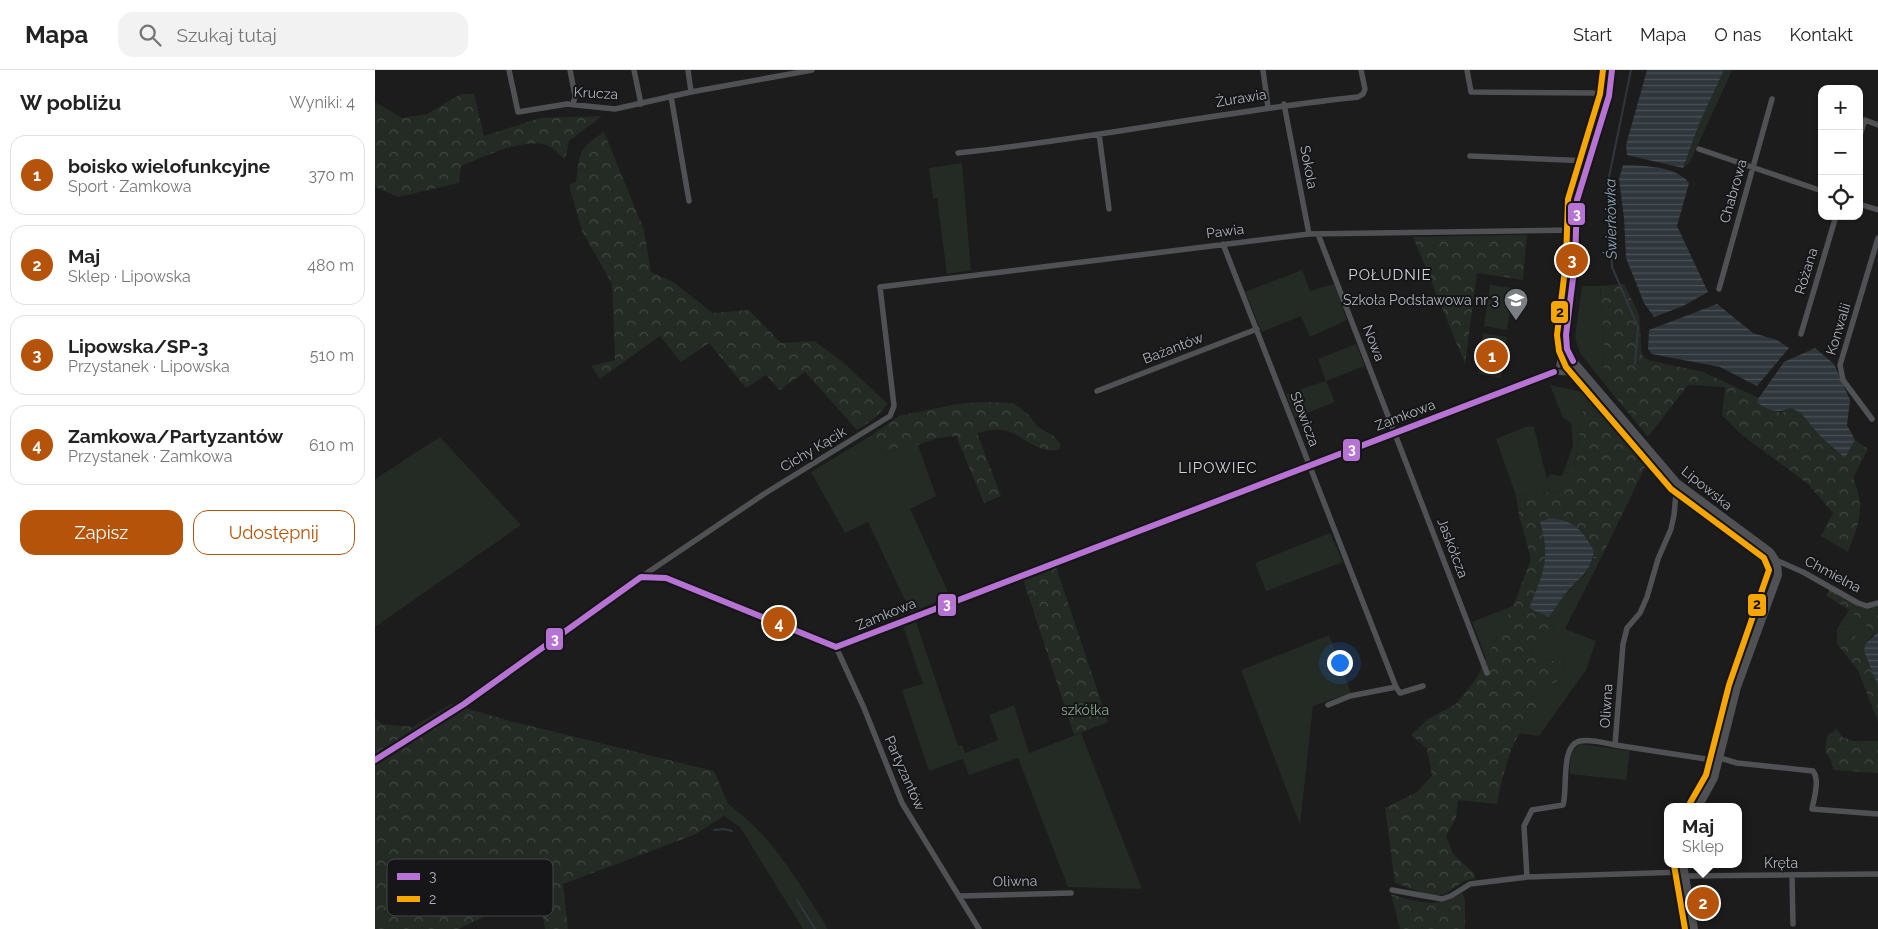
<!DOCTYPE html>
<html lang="pl">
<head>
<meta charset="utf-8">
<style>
  :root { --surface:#fff; --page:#f2f2f2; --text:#222; --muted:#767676; --line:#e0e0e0; --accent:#b45309 }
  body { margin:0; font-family:Raleway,sans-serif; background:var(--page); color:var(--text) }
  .controls { position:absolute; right:15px; top:15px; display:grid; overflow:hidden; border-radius:10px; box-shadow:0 1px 4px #0004 }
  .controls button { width:45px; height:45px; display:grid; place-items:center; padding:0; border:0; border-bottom:1px solid var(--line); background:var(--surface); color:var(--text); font:25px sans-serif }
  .you { position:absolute; left:964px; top:592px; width:18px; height:18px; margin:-12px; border:4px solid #fff; border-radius:50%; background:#1a73e8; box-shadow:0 0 0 8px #1a73e833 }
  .badge { display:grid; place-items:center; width:32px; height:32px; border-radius:50%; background:var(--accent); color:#fff; font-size:16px; font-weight:700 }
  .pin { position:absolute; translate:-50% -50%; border:2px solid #fff; box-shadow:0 1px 5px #0006 }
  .popup { position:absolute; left:1289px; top:733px; width:78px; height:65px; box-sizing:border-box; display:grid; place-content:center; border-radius:10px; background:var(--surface); filter:drop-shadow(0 1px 4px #0005); font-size:16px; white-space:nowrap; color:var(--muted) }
  .popup b { font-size:19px; color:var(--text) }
  .popup::after { content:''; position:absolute; left:50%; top:100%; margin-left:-10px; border:10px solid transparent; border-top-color:var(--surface) }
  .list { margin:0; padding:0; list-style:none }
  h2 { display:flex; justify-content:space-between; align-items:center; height:65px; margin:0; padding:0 20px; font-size:21px }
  h2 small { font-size:16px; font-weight:400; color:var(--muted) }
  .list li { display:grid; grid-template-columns:32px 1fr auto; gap:15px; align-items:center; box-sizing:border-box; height:80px; margin:0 10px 10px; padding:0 10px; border:1px solid var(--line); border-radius:15px }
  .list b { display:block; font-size:19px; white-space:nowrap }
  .list p { margin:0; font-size:16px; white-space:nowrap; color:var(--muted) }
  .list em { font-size:16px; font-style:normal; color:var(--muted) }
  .actions { display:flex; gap:10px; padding:15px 20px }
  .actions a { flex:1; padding:11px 0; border:1px solid var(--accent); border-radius:15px; text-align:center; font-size:18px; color:var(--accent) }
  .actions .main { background:var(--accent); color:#fff }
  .icon { flex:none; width:28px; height:28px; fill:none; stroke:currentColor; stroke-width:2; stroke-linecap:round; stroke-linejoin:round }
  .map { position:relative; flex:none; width:1503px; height:859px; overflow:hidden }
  header { display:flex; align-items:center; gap:30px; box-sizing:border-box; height:70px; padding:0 25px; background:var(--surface); border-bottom:1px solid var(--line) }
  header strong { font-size:24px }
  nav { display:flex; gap:28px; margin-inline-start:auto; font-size:18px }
  .search { width:350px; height:45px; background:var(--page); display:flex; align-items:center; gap:12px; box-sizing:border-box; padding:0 18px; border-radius:15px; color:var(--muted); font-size:19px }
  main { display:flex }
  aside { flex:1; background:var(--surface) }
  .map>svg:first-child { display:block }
  .green { fill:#242a24 }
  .forest { fill:url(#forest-crowns) }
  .water { fill:url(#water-rules) }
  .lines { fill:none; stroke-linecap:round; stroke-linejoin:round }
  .stream { stroke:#2f373d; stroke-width:2 }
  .minor { stroke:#505154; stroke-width:5.5 }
  .tertiary { stroke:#505154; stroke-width:8 }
  .bus-1-casing { stroke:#161618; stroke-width:10 }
  .bus-2-casing { stroke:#161618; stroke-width:10 }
  .bus-1 { stroke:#b673d3; stroke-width:6 }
  .bus-2 { stroke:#f7a600; stroke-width:6 }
  .labels { text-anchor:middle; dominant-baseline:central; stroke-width:4; stroke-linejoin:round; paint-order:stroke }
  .street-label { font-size:14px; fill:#aeb3bb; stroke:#161618 }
  .poi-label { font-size:14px; fill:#aeb3bb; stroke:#161618; text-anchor:end }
  .park-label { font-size:14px; fill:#87a488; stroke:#161618 }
  .water-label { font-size:15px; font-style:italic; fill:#89a1b2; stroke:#161618 }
  .neighbourhood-label { font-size:15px; letter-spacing:1px; fill:#cfd2d7; stroke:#161618 }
  .key { fill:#161618; stroke:#444549; stroke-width:1 }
  .key-label { font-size:14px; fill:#aeb3bb }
  .line-badge { stroke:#161618; stroke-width:2 }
  .badge-label { font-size:14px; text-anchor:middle; font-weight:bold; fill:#fff }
  .pale-badge-label { font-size:14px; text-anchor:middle; font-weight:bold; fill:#111 }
</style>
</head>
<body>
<header>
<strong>Mapa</strong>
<div class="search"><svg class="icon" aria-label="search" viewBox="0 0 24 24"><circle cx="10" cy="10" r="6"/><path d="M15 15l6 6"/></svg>Szukaj tutaj</div>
<nav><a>Start</a><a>Mapa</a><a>O nas</a><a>Kontakt</a></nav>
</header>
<main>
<aside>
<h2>W pobliżu<small>Wyniki: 4</small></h2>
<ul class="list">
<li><span class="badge">1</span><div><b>boisko wielofunkcyjne</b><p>Sport · Zamkowa</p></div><em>370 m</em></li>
<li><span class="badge">2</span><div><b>Maj</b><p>Sklep · Lipowska</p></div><em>480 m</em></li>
<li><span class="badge">3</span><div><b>Lipowska/SP-3</b><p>Przystanek · Lipowska</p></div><em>510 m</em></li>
<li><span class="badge">4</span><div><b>Zamkowa/Partyzantów</b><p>Przystanek · Zamkowa</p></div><em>610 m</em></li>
</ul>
<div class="actions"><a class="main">Zapisz</a><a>Udostępnij</a></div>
</aside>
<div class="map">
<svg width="1503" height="859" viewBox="0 0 1503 859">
  <defs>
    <pattern id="forest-crowns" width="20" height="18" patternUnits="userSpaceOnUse" patternTransform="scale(1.25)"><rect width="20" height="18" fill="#242a24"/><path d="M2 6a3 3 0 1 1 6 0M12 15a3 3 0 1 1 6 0" fill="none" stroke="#414642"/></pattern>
    <pattern id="water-rules" width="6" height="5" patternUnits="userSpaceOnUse" patternTransform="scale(1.25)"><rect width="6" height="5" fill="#2f373d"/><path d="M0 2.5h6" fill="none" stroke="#4b5257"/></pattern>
  </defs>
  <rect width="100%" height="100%" fill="#1c1c1c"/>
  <!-- green -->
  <path class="green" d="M 1349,0 L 1356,0 L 1356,3 L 1315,92 L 1308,98 L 1324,54 Z
    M 587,93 L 596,200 L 572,204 L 562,128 L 558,128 L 554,98 Z
    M 927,200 L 935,221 L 959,214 L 972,250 L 935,267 L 926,246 L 887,262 L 870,222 Z
    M 1115,215 L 1138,218 L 1132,260 L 1109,256 Z
    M 1207,216 L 1225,216 L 1229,274 L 1228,312 L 1205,283 L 1200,268 Z
    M 1108,263 L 1132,267 L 1126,308 L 1103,304 Z
    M 981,274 L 990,296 L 951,311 L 960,332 L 920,348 L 911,324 L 951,311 L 943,289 Z
    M 1175,315 L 1216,324 L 1220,328 L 1208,340 L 1199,398 L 1185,421 L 1141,426 L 1121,369 L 1153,356 L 1159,357 L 1172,409 L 1175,404 L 1187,406 L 1198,376 L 1196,353 L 1188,348 Z
    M 497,365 L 510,385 L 530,375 L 543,375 L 561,426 L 535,439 L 575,526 L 536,543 L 493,452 L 470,463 L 436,402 Z
    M 65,367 L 146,455 L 0,557 L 0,409 Z
    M 955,463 L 968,492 L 891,521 L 880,493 Z
    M 1226,488 L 1190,559 L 1221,571 L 1211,600 L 1164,666 L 1144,663 L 1152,654 L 1166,645 L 1155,629 L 1165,619 L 1182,612 L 1192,592 L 1167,590 L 1155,584 L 1163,568 L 1179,559 L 1180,551 L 1174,547 L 1187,527 L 1210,505 L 1218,489 Z
    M 1138,536 L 1111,589 L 1097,552 Z
    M 1474,540 L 1499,564 L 1490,574 L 1472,560 L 1462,559 Z
    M 541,552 L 583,676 L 587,675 L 590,683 L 623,670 L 614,645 L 639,635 L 654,683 L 706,663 L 767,819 L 693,817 L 643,688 L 594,705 L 588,689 L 554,701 L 527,620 L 548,614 L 528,556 Z
    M 954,565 L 976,623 L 938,636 L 925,755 L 866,600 Z
    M 1205,674 L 1255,681 L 1251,710 L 1195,704 C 1195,692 1194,681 1205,674 Z
    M 353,734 C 398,766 424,813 453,859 L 428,859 L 365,757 L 349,746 Z"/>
  <!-- forest -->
  <path class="forest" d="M 86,24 L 99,24 L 109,66 L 165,48 L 227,46 L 194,71 L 190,89 C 184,85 178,77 171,75 C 146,68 109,87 86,96 L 84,113 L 23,127 L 0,117 L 0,32 L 27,48 L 52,44 Z
    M 229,62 L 269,160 L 276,202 L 298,212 L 338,243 L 374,240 L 406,273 L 439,271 L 468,292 L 513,334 L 500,348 L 482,360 L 430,302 L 405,320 L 391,305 L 371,318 L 334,273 L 306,292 L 285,266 L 225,309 L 216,296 L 240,290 L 237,214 L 207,161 L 194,115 L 201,112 C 205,82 203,79 229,62 Z
    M 1152,165 L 1148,210 L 1102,203 L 1090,294 L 1038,167 Z
    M 1249,214 L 1264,244 L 1267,285 L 1273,290 L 1328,302 L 1384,328 L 1381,332 L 1406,343 L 1416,338 L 1426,343 L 1446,367 L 1470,388 L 1480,370 L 1493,379 L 1478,408 C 1491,439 1484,453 1473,482 L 1446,466 L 1458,443 L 1433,414 L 1367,365 L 1347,345 L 1350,317 L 1313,315 L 1273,367 L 1228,312 L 1229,274 L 1225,216 Z
    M 1220,328 L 1273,391 L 1226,488 L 1218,489 L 1219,481 L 1165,452 C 1176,489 1168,504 1154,538 L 1180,550 L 1179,559 L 1163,568 L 1155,584 L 1167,590 L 1192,592 L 1182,612 L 1165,619 L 1155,629 L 1166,635 L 1166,645 C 1158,650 1150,655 1145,663 C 1133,681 1126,713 1122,734 L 1083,730 L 1081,748 L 1071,766 L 1078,784 L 1100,804 L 1100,809 C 1086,809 1081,819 1069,824 C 1054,829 1034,817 1020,813 L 1010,738 L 1042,722 L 1057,706 L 1052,679 L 1036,665 L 1053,649 L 1081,634 L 1101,609 L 1141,529 L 1156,489 L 1144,445 L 1141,426 L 1185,421 L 1199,398 L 1208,340 Z
    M 608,332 L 638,333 L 654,345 L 663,357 L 680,367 L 686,375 L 684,380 C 659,384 646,362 627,360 C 619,359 610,361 602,363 L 626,426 L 609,433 L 581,366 L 562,368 L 543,375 L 530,375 L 510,385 L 497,365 L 524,346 L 582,334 Z
    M 681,497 L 733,652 L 699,665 L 648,509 Z
    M 1455,519 L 1495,537 L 1503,536 L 1503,562 L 1499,564 L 1474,540 L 1452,526 Z
    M 1462,559 L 1472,560 L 1490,574 L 1489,581 L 1503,616 L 1503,652 L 1483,600 L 1462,574 Z
    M 76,634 L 135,651 L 339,701 L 353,734 L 349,746 L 319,765 L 188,814 L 193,859 L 170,859 L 164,820 L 84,859 L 0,859 L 0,648 L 7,654 L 38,657 Z
    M 1462,659 L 1467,667 L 1478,671 L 1503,671 L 1503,703 L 1458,700 L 1456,690 L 1450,681 L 1452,666 Z
    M 1087,823 L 1090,830 L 1090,859 L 1025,859 L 1016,824 C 1040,832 1065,839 1087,823 Z"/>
  <!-- water -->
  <path class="water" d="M 1272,0 L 1349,0 L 1324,54 L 1308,98 L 1252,85 L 1251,75 Z
    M 1248,95 C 1268,96 1300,95 1314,113 L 1302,156 L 1333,222 L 1308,236 L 1279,247 L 1269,233 L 1251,188 L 1249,148 L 1244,109 Z
    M 1342,234 L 1378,263 L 1402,270 L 1414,278 L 1382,316 L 1345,297 L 1277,284 L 1273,279 L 1274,260 Z
    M 1440,278 L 1459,294 L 1475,330 L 1472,355 L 1480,370 L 1470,388 L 1446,367 L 1426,343 L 1416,338 C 1402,344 1394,340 1381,332 L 1409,292 Z
    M 1175,448 C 1199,450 1208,461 1219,481 C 1215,506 1201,509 1188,527 C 1183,533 1179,540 1174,547 L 1154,538 C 1168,504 1176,489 1165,452 Z
    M 1503,562 L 1503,616 L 1489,581 L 1490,574 Z"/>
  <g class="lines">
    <!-- stream -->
    <path class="stream" d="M 1256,0 L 1233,112 L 1237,197 L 1263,257 L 1260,294
      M 339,760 L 349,759 L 357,761
      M 422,830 L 440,859"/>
    <!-- minor -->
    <path class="minor" d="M 134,0 L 143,42 L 192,34 L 240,39 L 316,22 L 437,0
      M 195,0 L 200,26 L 198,35
      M 259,0 L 266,34
      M 313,0 L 316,22
      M 888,0 L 893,37
      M 1092,0 L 1096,22 L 1219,23 L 1234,26
      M 296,26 L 314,131
      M 909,34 L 934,164
      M 724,64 L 734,139
      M 1484,68 L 1490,50 L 1503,55
      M 1324,79 L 1447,121
      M 583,83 C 717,69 849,41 983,27 L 988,24 L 990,19 L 986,0
      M 1095,86 L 1214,91
      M 1484,134 L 1503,140
      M 943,164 L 1112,603
      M 848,174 L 1021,617 L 975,626 L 953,635
      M 1344,219 L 1397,29
      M 1426,264 L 1461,146
      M 1184,295 L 1189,272
      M 722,321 L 882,259
      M 1497,349 L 1468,310 L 1465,295 L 1503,168
      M 1401,490 L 1428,502 L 1483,533 L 1492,536 L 1503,533
      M 266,507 L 389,424 L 515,346 L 519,336 L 505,217 L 934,164 L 1200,160
      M 461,577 L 489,638 L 527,733 L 604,859
      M 1021,617 L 1025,623 L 1048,616
      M 1240,675 L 1344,691
      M 1345,688 L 1362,693 L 1438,701 C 1445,710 1439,728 1437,739 L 1503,744
      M 0,690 L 89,634 L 266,507 L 291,508 L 461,577 L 1179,302 L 1199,303 L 1211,306
      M 1417,805 L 1418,854
      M 1309,806 L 1503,804
      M 1152,807 L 1149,756 L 1157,740 L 1188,735 C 1193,719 1185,675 1205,671 C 1215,669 1230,673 1240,675 L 1248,574 L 1252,558 L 1265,543 L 1272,527 L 1283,489 L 1296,459 L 1299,445 L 1302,413
      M 1017,820 L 1067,829 L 1076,826 L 1095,814 L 1152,807 L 1309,802
      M 585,826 L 696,823"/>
    <!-- tertiary -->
    <path class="tertiary" d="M 1237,0 L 1234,26 L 1202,130 L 1200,192 L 1191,265 L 1192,279 L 1198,291 L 1302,413 L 1395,482 C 1401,490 1403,495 1403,505 L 1362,617 L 1339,708 L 1323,737
      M 1308,794 L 1319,859"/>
    <defs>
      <path id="bus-1" d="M 1198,291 L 1192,279 L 1191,265 L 1200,192 L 1202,130 L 1234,26 L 1237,0
        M 0,690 L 89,634 L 266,507 L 291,508 L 461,577 L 1179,302"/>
      <path id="bus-2" d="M 1228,0 L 1225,24 L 1193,129 L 1191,191 L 1182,265 L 1184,281 L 1191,297 L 1296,419 L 1389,488 L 1394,500 L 1354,615 L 1331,705 L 1315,733
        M 1299,795 L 1310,859"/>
    </defs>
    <!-- bus-1 casing -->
    <use href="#bus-1" class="bus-1-casing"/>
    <!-- bus-2 casing -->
    <use href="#bus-2" class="bus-2-casing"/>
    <!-- bus-1 -->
    <use href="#bus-1" class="bus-1"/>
    <!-- bus-2 -->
    <use href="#bus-2" class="bus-2"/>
  </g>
  <!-- icons -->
  <defs>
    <symbol id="school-pin" viewBox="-11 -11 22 30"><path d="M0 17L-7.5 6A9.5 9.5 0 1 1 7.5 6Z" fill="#7b7e83" stroke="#161618"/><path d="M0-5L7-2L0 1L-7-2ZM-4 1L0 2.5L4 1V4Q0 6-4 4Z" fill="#fff"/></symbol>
  </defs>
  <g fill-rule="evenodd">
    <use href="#school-pin" x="1127" y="216" width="28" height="38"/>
  </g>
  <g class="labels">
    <!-- street labels -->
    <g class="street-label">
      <text transform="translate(221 23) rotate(3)">Krucza</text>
      <text transform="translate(866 28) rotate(-9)">Żurawia</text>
      <text transform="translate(934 97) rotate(79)">Sokola</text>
      <text transform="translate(1358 121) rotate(-74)">Chabrowa</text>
      <text transform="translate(850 161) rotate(-7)">Pawia</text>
      <text transform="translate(1431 201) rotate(-73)">Różana</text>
      <text transform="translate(1463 259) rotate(-73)">Konwalii</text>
      <text transform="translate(999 273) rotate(69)">Nowa</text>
      <text transform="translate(798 278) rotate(-21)">Bażantów</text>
      <text transform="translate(1030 345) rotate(-21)">Zamkowa</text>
      <text transform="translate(930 349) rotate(69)">Słowicza</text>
      <text transform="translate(438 379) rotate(-31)">Cichy Kącik</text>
      <text transform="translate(1332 418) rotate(39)">Lipowska</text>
      <text transform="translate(1078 478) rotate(69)">Jaskółcza</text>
      <text transform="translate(1458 504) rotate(28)">Chmielna</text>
      <text transform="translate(511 544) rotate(-22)">Zamkowa</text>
      <text transform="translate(1231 636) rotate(-86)">Oliwna</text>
      <text transform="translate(530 703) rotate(66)">Partyzantów</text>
      <text x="1406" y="793">Kręta</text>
      <text transform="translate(640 811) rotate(-1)">Oliwna</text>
    </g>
    <!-- poi labels -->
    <g class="poi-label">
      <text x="1124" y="230">Szkoła Podstawowa nr 3</text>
    </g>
    <!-- park labels -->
    <g class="park-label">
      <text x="710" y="640">szkółka</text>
    </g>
    <!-- water labels -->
    <g class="water-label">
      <text transform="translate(1236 149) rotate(-91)">Świerkówka</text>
    </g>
    <!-- neighbourhood labels -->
    <g class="neighbourhood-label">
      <text x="1015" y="205">POŁUDNIE</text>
      <text x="843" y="398">LIPOWIEC</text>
    </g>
  </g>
  <!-- legend -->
  <rect x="12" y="789" width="166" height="57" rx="8" class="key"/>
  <rect x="22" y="803" width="23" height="7" fill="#b673d3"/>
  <rect x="22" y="826" width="23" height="6" fill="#f7a600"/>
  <g class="key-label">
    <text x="54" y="811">3</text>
    <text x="54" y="834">2</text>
  </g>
  <g class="line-badge">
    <rect x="1192" y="132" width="19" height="24" rx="5" fill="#b673d3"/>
    <rect x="1175" y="230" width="19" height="24" rx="5" fill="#f7a600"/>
    <rect x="967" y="368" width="19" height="24" rx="5" fill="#b673d3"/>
    <rect x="562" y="523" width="20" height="24" rx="5" fill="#b673d3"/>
    <rect x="1372" y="523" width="20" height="24" rx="5" fill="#f7a600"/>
    <rect x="170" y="557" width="19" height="24" rx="5" fill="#b673d3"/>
  </g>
  <g class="badge-label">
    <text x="1202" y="149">3</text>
    <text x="977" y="384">3</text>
    <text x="572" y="539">3</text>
    <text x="180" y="574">3</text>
  </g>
  <g class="pale-badge-label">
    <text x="1185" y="247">2</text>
    <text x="1382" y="539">2</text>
  </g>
</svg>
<div class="controls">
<button>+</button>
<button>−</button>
<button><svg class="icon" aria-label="locate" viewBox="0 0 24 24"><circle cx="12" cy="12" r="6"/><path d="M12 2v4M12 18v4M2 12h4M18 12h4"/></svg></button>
</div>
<div class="you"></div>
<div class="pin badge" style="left:1117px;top:286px">1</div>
<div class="pin badge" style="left:1328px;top:833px">2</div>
<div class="popup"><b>Maj</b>Sklep</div>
<div class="pin badge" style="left:1197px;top:190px">3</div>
<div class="pin badge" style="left:404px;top:553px">4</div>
</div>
</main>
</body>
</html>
